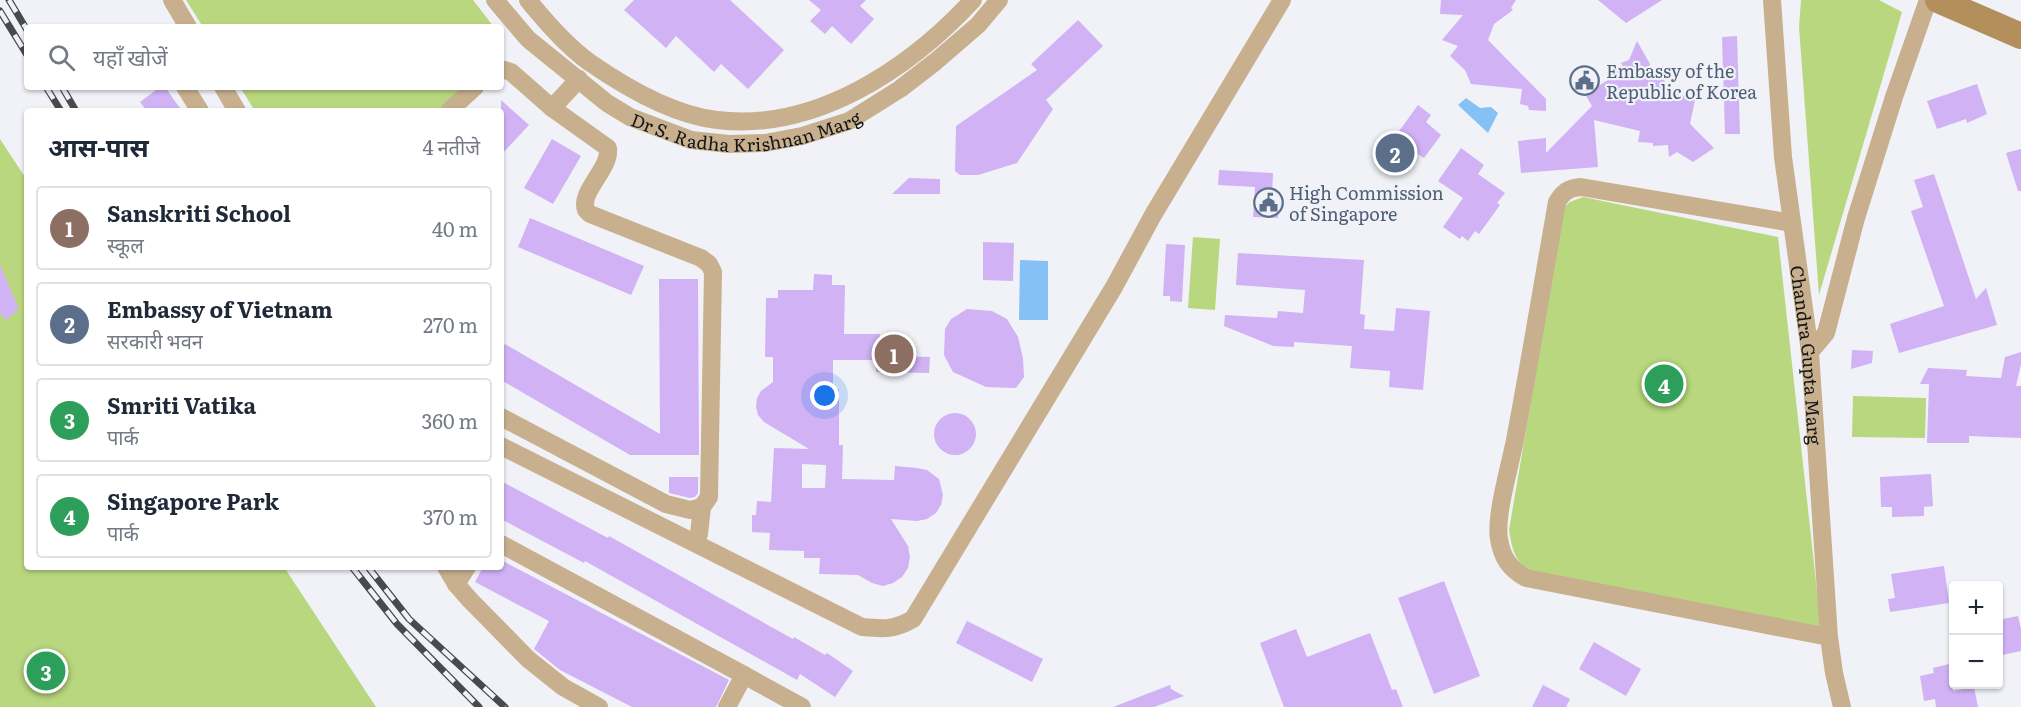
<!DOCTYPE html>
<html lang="hi">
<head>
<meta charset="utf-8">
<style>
  :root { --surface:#fff; --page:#f6f6f7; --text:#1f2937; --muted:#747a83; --line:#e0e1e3; --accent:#446c28 }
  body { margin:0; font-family:Literata,"Noto Sans Devanagari",serif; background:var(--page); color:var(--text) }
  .controls { position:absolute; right:18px; bottom:18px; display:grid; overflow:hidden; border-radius:6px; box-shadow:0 2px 4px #0004 }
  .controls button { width:54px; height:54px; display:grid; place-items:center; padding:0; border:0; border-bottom:2px solid var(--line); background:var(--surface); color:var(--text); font:30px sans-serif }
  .you { position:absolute; left:825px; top:396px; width:21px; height:21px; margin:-15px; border:4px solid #fff; border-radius:50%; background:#1a73e8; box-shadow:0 0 0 9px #1a73e833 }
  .badge { display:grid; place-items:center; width:39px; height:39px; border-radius:50%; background:var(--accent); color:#fff; font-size:20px; font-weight:700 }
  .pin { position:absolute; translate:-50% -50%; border:3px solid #fff; box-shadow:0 2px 6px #0006 }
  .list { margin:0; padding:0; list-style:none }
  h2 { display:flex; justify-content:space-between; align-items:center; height:78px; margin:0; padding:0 24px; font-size:26px }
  h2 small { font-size:20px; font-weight:400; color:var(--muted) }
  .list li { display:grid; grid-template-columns:39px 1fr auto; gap:18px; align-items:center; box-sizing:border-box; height:84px; margin:0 12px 12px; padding:0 12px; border:2px solid var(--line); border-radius:6px }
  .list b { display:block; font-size:22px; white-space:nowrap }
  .list p { margin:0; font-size:20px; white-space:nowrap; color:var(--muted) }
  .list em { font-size:20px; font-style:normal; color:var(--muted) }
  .icon { flex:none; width:33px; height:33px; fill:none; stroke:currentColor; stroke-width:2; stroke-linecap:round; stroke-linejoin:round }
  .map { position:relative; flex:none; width:2021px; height:707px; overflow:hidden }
  .search { position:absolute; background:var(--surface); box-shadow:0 2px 4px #0004; left:24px; top:24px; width:480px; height:66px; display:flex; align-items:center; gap:15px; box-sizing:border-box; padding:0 21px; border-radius:6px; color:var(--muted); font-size:22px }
  .panel { position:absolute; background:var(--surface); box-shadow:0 2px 4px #0004; left:24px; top:108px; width:480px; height:462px; border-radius:6px }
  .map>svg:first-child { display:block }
  .green { fill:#b9d77e }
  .water { fill:#85c1f5 }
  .building { fill:#d0b2f5; fill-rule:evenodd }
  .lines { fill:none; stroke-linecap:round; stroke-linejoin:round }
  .minor { stroke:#c8b08e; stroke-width:18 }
  .secondary { stroke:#b3905b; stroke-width:26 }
  .rail-casing { stroke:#494a4d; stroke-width:7 }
  .rail { stroke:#f0f2f8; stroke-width:4.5; stroke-dasharray:14; stroke-linecap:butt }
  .labels { text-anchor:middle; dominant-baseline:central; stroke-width:4.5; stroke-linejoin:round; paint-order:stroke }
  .service-label { font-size:18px; fill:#4e5e75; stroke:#f0f2f8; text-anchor:start }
  .street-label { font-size:18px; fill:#141517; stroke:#f0f2f8 }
</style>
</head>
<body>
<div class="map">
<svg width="2021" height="707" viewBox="0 0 2021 707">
  <rect width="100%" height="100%" fill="#f0f2f8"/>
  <!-- green -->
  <path class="green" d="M 186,0 L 473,0 L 494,27 L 203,27 Z
    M 1801,0 L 1879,0 L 1902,12 L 1819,295 L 1799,27 Z
    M 240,87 L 463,87 L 437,111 L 255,111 Z
    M 0,139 L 27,180 L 27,567 L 284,567 L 376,707 L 0,707 Z
    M 1583,197 L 1778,237 L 1821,627 L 1528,570 C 1514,559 1512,548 1509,530 L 1564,207 L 1570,202 Z
    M 1193,237 L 1220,239 L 1215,310 L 1188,308 Z
    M 1853,396 L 1926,398 L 1925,438 L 1852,437 Z"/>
  <!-- water -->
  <path class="water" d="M 1466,98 L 1480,108 L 1491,107 L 1498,113 L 1488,133 L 1458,105 Z
    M 1020,260 L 1048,261 L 1048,320 L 1019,320 Z"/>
  <!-- building -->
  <path class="building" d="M 634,0 L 730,0 L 784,50 L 748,89 L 721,64 L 714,72 L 676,36 L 666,48 L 624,10 Z
    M 809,0 L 866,0 L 860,6 L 874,19 L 851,44 L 832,26 L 825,34 L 810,21 L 821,10 Z
    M 1441,0 L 1516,0 L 1511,8 L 1513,10 L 1494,24 L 1488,40 L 1546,99 L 1546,111 L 1529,110 L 1528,106 L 1520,104 L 1522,89 L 1471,84 L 1465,70 L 1450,56 L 1458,46 L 1442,40 L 1463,15 L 1440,14 Z
    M 1598,0 L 1662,0 L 1626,23 Z
    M 1078,20 L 1103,46 L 1046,100 L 1053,109 L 1017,163 L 978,175 L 960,175 L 955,171 L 956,126 L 1037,70 L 1031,64 Z
    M 1737,36 L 1740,134 L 1725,134 L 1722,37 Z
    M 1637,41 L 1650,64 L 1648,75 L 1664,80 L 1670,91 L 1695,100 L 1690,124 L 1714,148 L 1693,162 L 1677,152 L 1669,157 L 1668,145 L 1653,146 L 1653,143 L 1638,142 L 1640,131 L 1594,120 L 1598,167 L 1521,173 L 1518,141 L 1546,138 L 1546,153 L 1592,106 L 1585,94 L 1608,80 L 1607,76 L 1623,67 L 1621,63 L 1629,60 Z
    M 1977,84 L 1987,114 L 1967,123 L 1966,119 L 1937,129 L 1927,101 Z
    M 160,87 L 165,87 L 182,111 L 147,111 L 140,102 Z
    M 501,100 L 529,125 L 501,155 Z
    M 1418,105 L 1431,115 L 1426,122 L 1441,135 L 1424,158 L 1408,148 L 1404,155 L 1389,145 Z
    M 552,139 L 581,156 L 553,204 L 524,188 Z
    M 1461,148 L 1484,165 L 1478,174 L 1505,193 L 1497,203 L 1500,205 L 1479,234 L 1475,231 L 1468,241 L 1462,236 L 1460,239 L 1443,227 L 1463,198 L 1438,181 Z
    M 2021,149 L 2021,191 L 2018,191 L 2006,153 Z
    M 1219,170 L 1273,173 L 1272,196 L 1279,196 L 1278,218 L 1253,217 L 1255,187 L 1218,185 Z
    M 1934,174 L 1976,299 L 1986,288 L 1997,325 L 1899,353 L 1890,324 L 1944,306 L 1911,211 L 1923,207 L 1914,180 Z
    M 909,178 L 940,179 L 940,194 L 892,194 Z
    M 530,218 L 644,266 L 631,295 L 518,247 Z
    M 983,242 L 1014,243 L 1013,281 L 983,280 Z
    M 1166,244 L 1185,245 L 1182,302 L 1170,301 L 1170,296 L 1163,296 Z
    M 1238,253 L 1364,260 L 1360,314 L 1365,315 L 1364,329 L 1394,331 L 1396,308 L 1430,311 L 1423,390 L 1389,387 L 1390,371 L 1350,368 L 1352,346 L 1294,342 L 1294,347 L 1273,346 L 1224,326 L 1225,315 L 1277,318 L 1278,311 L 1303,313 L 1305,290 L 1236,285 Z
    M 0,265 L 19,309 L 6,320 L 0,313 Z
    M 814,274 L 832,275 L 832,285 L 845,285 L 844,334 L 880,334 L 880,356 L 930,357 L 929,373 L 876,372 L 876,360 L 833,360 L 833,389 L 839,389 L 839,445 L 843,445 L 842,479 L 894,480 L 895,466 L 917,468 L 927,470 L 939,479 L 943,495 L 941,505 L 936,513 L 927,519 L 917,521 L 891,519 L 908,546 L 910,557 L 908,568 L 902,577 L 893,583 L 883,586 L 872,583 L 858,575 L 819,574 L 820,558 L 804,558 L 804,551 L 769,550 L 770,533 L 752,532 L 752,515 L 756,515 L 757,501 L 771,502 L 774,448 L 809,449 L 764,422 L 758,415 L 756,407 L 757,398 L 761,391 L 773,382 L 773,357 L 765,357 L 766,298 L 778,298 L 778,290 L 813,290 ZM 802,464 L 826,465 L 825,488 L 802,488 Z
    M 659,279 L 698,279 L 699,455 L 630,455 L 501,380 L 501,351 L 505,344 L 660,434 Z
    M 967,309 L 992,311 L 1007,319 L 1018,337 L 1023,358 L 1024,377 L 1016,388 L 986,387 L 953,372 L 944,355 L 945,329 L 951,319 Z
    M 1852,350 L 1873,351 L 1872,363 L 1851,369 Z
    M 2021,352 L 2021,364 L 2016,386 L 2021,386 L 2021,438 L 1969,436 L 1969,443 L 1927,443 L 1929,384 L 1920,384 L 1928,368 L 1967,370 L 1966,376 L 2001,378 L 2005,357 Z
    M934 434a21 21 0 1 1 42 0a21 21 0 1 1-42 0Z
    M 1931,474 L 1933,506 L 1924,507 L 1924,516 L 1892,517 L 1892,507 L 1881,507 L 1880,477 Z
    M 669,477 L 698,477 L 698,493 L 695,497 L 690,498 L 669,493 Z
    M 501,481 L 608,538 L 609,536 L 793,639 L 794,637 L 825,655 L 827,653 L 853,671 L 835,697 L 800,674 L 797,680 L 585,561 L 584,563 L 501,519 Z
    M 501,560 L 729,680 L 716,707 L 632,707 L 560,670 L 534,649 L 549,621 L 475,582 L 483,567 L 501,567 Z
    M 1944,566 L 1949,603 L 1890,612 L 1888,599 L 1895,598 L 1891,574 Z
    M 1444,581 L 1480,676 L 1434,694 L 1398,598 Z
    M 2018,616 L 2021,629 L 2021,651 L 1998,656 L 1998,620 Z
    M 967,621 L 1043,659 L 1032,682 L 956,643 Z
    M 1296,629 L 1307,657 L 1370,633 L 1392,690 L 1396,689 L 1403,707 L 1284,707 L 1260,643 Z
    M 1594,642 L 1641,669 L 1626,696 L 1579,669 Z
    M 1953,663 L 1953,691 L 1974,687 L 1978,707 L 1936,707 L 1935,699 L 1924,701 L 1920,676 L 1934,673 L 1933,668 Z
    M 1170,685 L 1171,689 L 1184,696 L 1154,707 L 1113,707 Z
    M 1543,685 L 1570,699 L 1566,707 L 1532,707 Z"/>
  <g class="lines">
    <!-- minor -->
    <g class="minor">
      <path d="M 172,0 L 188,27"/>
      <path id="s1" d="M 495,0 L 528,39 L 607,103 L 630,117 L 691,140 L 729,144 L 765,143 L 802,136 L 849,121 L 900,89 L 935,62 L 978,25 L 999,0"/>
      <path d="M 528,0 C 545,21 567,46 589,62 C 625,87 673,115 717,120 C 815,132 909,69 973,0"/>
      <path id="s2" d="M 1772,0 L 1783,157 L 1810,352 L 1829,637 L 1834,673 L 1842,707"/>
      <path d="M 501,69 L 511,72 L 552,108 L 608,148 C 611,169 579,191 586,210 L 590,214 L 701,258 L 709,264 L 713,272 L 709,497 L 702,507 L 690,510 L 666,504 L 501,417"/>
      <path d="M 185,87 L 200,111"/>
      <path d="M 223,87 L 237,111"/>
      <path d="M 552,108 L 579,79"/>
      <path d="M 449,111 L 475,87"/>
      <path d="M 1792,223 L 1581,187 C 1569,188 1564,191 1557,202 C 1543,281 1530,361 1515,440 C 1510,466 1495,516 1499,539 C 1502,558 1510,569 1526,578 L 1829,637"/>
      <path d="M 1810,352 L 1826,333 L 1856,218 L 1894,97 L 1928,0"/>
      <path d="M 501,446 L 862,627 C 884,629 894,630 913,619 L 1114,287 L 1153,215 L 1282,0"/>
      <path d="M 693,542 L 699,534 L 702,507"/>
      <path d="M 501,544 L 744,675 L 727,707"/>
      <path d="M 446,567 L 456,584 L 470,600 L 528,659 L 563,687 L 599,707"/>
      <path d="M 456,584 L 467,567"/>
      <path d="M 744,675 L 802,707"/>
    </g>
    <!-- secondary -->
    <path class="secondary" d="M 1938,0 L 2021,36"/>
    <defs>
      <path id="rail" d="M 9,0 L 27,30
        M 0,11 L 27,55
        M 46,87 L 61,111
        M 62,87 L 76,111
        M 352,567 L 397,624 L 479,707
        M 368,567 L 409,619 L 505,707"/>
    </defs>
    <!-- rail casing -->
    <use href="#rail" class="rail-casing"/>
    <!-- rail -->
    <use href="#rail" class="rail"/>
  </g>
  <!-- icons -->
  <defs>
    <symbol id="civic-ring" viewBox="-11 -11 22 22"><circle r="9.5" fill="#f0f2f8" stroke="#5c6f8a" stroke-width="1.5"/><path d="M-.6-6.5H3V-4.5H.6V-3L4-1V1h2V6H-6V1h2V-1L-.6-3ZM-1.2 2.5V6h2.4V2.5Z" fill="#5c6f8a"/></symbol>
  </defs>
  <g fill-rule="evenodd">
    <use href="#civic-ring" x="1568" y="64" width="33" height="33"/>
    <use href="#civic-ring" x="1252" y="186" width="33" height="33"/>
  </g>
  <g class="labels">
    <!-- service labels -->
    <g class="service-label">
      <text x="1606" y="70">Embassy of the<tspan x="1606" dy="21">Republic of Korea</tspan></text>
      <text x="1289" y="192">High Commission<tspan x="1289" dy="21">of Singapore</tspan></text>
    </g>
    <!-- street labels -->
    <g class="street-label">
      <text stroke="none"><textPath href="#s1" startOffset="300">Dr S. Radha Krishnan Marg</textPath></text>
      <text stroke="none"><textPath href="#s2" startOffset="357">Chandra Gupta Marg</textPath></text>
    </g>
  </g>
</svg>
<div class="controls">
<button>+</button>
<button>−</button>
</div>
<div class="you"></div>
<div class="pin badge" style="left:894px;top:354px;background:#8d6e63">1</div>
<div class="pin badge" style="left:1395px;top:153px;background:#5c6f8a">2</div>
<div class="pin badge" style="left:46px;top:671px;background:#2e9e5b">3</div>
<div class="pin badge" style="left:1664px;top:384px;background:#2e9e5b">4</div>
<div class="search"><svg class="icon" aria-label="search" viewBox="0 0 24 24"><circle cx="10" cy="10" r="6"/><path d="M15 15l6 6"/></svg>यहाँ खोजें</div>
<section class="panel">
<h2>आस-पास<small>4 नतीजे</small></h2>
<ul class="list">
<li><span class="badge" style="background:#8d6e63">1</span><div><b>Sanskriti School</b><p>स्कूल</p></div><em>40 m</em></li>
<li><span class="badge" style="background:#5c6f8a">2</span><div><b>Embassy of Vietnam</b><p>सरकारी भवन</p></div><em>270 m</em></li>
<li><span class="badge" style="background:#2e9e5b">3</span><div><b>Smriti Vatika</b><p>पार्क</p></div><em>360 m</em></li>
<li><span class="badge" style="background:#2e9e5b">4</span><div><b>Singapore Park</b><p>पार्क</p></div><em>370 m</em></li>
</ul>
</section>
</div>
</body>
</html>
